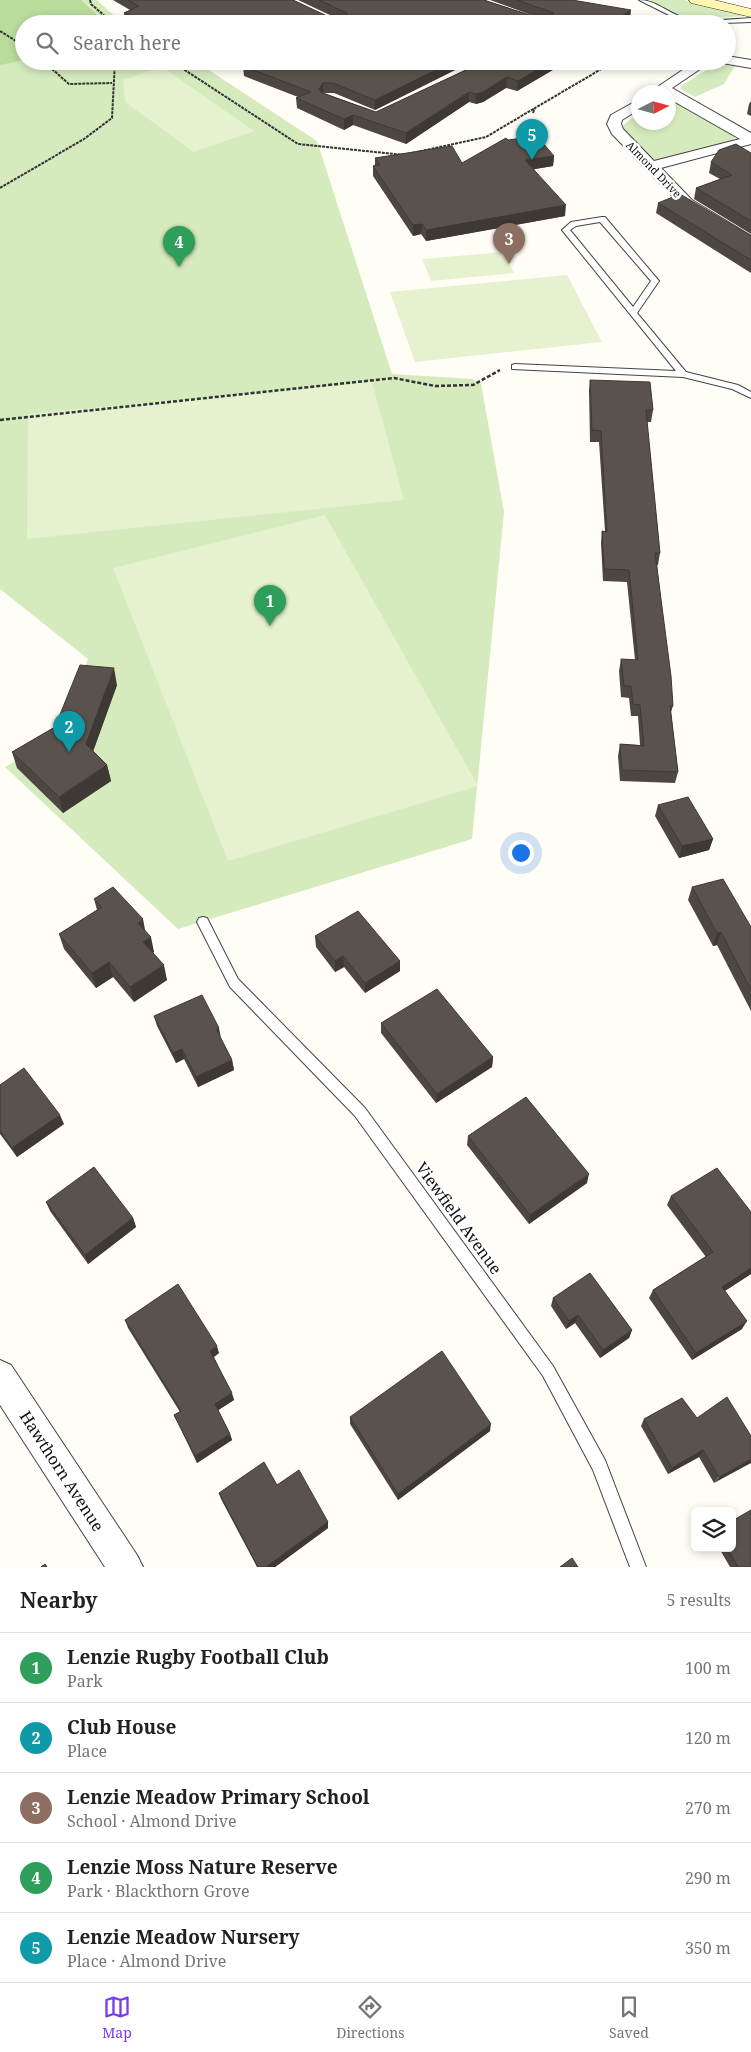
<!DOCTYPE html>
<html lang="en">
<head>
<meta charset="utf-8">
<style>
  :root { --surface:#fff; --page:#f6f6f6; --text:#202124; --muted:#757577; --line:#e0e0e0; --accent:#7c3aed }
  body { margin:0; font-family:"Noto Serif",serif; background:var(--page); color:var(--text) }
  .controls { position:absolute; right:15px; bottom:15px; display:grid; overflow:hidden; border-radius:8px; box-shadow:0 2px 8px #0003 }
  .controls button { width:45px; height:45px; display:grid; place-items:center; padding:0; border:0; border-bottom:1px solid var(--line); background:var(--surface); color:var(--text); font:25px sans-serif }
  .compass { position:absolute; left:631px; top:85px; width:45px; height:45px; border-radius:50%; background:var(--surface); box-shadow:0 2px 8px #0003; rotate:84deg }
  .you { position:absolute; left:520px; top:852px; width:18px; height:18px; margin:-12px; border:4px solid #fff; border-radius:50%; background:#1a73e8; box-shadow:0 0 0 8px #1a73e833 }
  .badge { display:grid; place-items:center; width:32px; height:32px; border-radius:50%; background:var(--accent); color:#fff; font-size:16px; font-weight:700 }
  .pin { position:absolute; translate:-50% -41px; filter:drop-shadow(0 1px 2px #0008) }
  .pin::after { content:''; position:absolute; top:26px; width:18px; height:15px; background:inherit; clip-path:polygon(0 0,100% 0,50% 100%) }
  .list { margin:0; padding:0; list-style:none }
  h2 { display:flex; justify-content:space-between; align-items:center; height:65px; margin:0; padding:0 20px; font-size:21px }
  h2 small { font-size:16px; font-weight:400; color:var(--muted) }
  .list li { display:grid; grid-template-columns:32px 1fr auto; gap:15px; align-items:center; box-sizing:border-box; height:70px; padding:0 20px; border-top:1px solid var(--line) }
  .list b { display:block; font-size:19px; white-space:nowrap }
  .list p { margin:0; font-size:16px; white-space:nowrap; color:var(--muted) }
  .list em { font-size:16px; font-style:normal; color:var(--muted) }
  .icon { flex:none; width:28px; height:28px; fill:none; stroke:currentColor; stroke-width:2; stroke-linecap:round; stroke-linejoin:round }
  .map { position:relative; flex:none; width:751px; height:1567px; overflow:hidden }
  .search { position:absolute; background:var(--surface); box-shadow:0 2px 8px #0003; left:15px; right:15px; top:15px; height:55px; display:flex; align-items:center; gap:12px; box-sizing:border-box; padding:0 18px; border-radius:28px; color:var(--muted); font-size:19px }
  .sheet { height:415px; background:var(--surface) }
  nav { display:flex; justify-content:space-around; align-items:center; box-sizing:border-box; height:70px; border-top:1px solid var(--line); background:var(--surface); font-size:14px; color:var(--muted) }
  nav a { display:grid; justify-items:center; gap:2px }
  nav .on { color:var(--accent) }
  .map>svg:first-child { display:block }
  .green { fill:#d5ebbd }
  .forest { fill:#b9dc9c }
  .pitch { fill:#e6f2cf }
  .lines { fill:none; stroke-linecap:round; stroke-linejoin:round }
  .lane-casing { stroke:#444; stroke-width:2 }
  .street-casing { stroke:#444; stroke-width:2 }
  .secondary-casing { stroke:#333; stroke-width:1 }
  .path-far1 { stroke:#333; stroke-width:2; stroke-dasharray:3 1; stroke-linecap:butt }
  .path { stroke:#333; stroke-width:2.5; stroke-dasharray:4 2; stroke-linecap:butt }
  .lane { fill:#fff; fill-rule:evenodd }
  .street { fill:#fff; fill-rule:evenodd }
  .secondary { fill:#fff6b0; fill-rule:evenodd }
  .wall { fill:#4d4742 }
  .shaded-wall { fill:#3f3936 }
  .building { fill:#5a524d; stroke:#3f3936 }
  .labels { text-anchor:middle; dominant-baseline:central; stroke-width:5; stroke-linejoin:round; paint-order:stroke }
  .far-street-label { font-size:11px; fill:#111; stroke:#fff }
  .near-street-label { font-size:16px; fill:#111; stroke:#fff }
</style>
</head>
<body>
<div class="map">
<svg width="751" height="1567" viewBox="0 0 751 1567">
  <rect width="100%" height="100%" fill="#fffdf5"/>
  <!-- green -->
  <path class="green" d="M 0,0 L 97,0 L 123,24 L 24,24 L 24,61 L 195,61 L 317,141 L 392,374 L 473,379 L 481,384 L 504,512 L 472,839 L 178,929 L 5,767 L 56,738 L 88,659 L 0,589 Z
    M 649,0 L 684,0 L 747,16 L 697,19 L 685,17 Z
    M 716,64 L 735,66 L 724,84 L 695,97 L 681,89 L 681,86 Z
    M 669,100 L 673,100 L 732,132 L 735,138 L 729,142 L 659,160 L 651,159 L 623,130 L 623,125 L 638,114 L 638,122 L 668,122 Z"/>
  <!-- forest -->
  <path class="forest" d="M 0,0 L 81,0 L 107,24 L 24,24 L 24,60 L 0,65 Z"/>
  <!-- pitch -->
  <path class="pitch" d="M 162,67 L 254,131 L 194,152 L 125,102 L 123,80 Z
    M 504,252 L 514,273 L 431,281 L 422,259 Z
    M 567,275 L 602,342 L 415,362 L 390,292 Z
    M 372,382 L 404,500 L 27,539 L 28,414 Z
    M 325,515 L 478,786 L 228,861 L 113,568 Z"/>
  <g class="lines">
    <defs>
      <path id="lane" d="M 639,0 C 656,0 669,14 685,18 C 706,23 730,19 751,18 L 751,22 L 697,24 L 681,21 Z
        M 602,217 L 605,217 L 659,281 L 637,313 L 686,372 L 738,385 L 751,392 L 751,398 L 732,389 L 683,377 L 512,369 L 512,365 L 515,364 L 676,371 L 562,230 L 571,222 ZM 600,222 L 651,281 L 633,307 L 570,230 L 576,226 Z
        M 203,917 L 207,918 L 238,979 L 365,1108 L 553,1366 L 605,1460 L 646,1567 L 630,1567 L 593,1470 L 543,1376 L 355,1116 L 230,987 L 197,922 L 199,918 Z"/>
      <path id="street" d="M 727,56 L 751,60 L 751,68 L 722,63 L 721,61 L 727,61 Z
        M 239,61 C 252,61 263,65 275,65 C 285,65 296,61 307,61 C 294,76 252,76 239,61 Z
        M 446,61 L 466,61 L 481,68 L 474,72 L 447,64 Z
        M 696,61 L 712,61 L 672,88 L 751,133 L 751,144 L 661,168 L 692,200 L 751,236 L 751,248 L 682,206 L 612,134 L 607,124 L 611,115 L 638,100 L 638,110 L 622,120 L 621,124 L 623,129 L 654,161 L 740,139 L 668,98 L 668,92 L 650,92 Z
        M 0,1360 L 11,1365 L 137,1555 L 143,1567 L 105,1567 L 0,1405 Z"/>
      <path id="secondary" d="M 689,0 L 714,0 L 751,9 L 751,17 L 691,3 Z"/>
    </defs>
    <!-- lane casing -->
    <use href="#lane" class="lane-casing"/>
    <!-- street casing -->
    <use href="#street" class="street-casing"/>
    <!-- secondary casing -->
    <use href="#secondary" class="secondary-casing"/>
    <!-- path-far1 -->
    <path class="path-far1" d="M 90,0 L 91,4 L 114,24
      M 0,31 L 24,46
      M 43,61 L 69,84 L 112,83
      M 171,61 L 298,144 L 404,155
      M 533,113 L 535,108 L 615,61
      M 412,153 L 486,137 L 535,108
      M 0,188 L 84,139 L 112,118 L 115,61"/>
    <!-- path -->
    <path class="path" d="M 0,420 L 394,378 L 435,386 L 473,385 L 500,370"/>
    <!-- lane -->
    <use href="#lane" class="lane"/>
    <!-- street -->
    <use href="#street" class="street"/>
    <!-- secondary -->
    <use href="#secondary" class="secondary"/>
  </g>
  <!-- wall -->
  <path class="wall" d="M 113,0 L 293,0 L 327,16 L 332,16 L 298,0 L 484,0 L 534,16 L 490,0 L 572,0 L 630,20 L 624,24 L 127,24 L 125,23 L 124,13 L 130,10 Z
    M 485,61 L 568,61 L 517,91 L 506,88 L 483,102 L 476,104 L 469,102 L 406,144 L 353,125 L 344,130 L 297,108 L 296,98 L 298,97 L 244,76 L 243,66 L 273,64 L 457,69 L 375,110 L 334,93 L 324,93 L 376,112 Z
    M 751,101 L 751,116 L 747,114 L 749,104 Z
    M 508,140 L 554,156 L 553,166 L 534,169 L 565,216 L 426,241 L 421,234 L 413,236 L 373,176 L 373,166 L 375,165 L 375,158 L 462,163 Z
    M 751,153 L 751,234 L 694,199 L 696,188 L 720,179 L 709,173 L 711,162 Z
    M 658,203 L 751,236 L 751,273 L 656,213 Z
    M 590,380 L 653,410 L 651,422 L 647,422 L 660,553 L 658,565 L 657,565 L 673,706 L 671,712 L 678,772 L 675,783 L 620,781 L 618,756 L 620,744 L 640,745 L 638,716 L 631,716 L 629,698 L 621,697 L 619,671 L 621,659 L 635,660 L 627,582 L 603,581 L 601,543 L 602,531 L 605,531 L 599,442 L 590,442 L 589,391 Z
    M 117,685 L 93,751 L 107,765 L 111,781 L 63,813 L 17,768 L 12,752 L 55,727 Z
    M 658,805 L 713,839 L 709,850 L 679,858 L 655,816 Z
    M 692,887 L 751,927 L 751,1011 L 717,945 L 713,946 L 688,900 Z
    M 94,899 L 145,931 L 154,952 L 153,953 L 167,980 L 134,1002 L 113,977 L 96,988 L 64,949 L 59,934 L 97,910 Z
    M 315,936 L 400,961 L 400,971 L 365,993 L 344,967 L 335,972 L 316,947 Z
    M 154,1016 L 221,1038 L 232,1060 L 234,1070 L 198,1087 L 184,1059 L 176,1063 L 157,1026 Z
    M 381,1023 L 493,1057 L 492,1067 L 436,1103 L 381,1033 Z
    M 0,1085 L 64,1124 L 17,1157 L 0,1134 Z
    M 468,1136 L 587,1183 L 529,1224 L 467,1145 Z
    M 671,1196 L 751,1212 L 751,1274 L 725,1291 L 742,1329 L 692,1360 L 649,1298 L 653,1290 L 706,1257 L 667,1205 Z
    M 46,1202 L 133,1218 L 136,1227 L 88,1264 L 50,1211 Z
    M 553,1298 L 632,1330 L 629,1338 L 600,1358 L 575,1323 L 566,1329 L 551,1306 Z
    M 125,1320 L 219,1353 L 214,1357 L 234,1400 L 218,1410 L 230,1434 L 232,1440 L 197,1463 L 174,1415 L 180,1412 L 128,1328 Z
    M 350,1417 L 490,1431 L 398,1500 L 350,1424 Z
    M 697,1418 L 751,1436 L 714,1483 L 699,1457 L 668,1474 L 641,1426 L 644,1419 Z
    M 219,1493 L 328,1522 L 328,1528 L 275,1567 L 257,1567 L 221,1499 Z
    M 719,1548 L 732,1548 L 751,1567 L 730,1567 Z"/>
  <!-- shaded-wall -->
  <path class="shaded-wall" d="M 631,10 L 630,20 L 624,24 L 609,24 Z
    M 184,19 L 184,24 L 174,24 Z
    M 271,61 L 290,61 L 271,63 Z
    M 454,61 L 479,61 L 457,69 L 375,110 L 375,100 Z
    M 552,61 L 568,61 L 517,91 L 518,81 Z
    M 507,77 L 506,88 L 483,102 L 476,104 L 476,94 Z
    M 323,83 L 323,93 L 319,89 Z
    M 469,92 L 469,102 L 406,144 L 406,133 Z
    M 353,115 L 353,125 L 344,130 L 344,119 Z
    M 554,156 L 553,166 L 524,171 L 525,160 Z
    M 566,205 L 565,216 L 426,241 L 426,230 Z
    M 422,224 L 421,234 L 413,236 L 413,225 Z
    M 114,668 L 117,685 L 90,760 L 86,744 Z
    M 107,765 L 111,781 L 63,813 L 59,797 Z
    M 713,839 L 709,850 L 679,858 L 682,846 Z
    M 143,919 L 146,935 L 138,923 Z
    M 721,932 L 717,945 L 713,946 L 717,933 Z
    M 151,937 L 154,952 L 146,957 L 143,942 Z
    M 343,956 L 344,967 L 335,972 L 335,961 Z
    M 400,961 L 400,971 L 365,993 L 365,983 Z
    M 109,962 L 113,977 L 96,988 L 92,973 Z
    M 164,965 L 167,980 L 134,1002 L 130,987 Z
    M 219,1028 L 221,1038 L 216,1029 Z
    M 182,1049 L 184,1059 L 176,1063 L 173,1053 Z
    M 493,1057 L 492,1067 L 436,1103 L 437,1094 Z
    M 232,1060 L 234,1070 L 198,1087 L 196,1077 Z
    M 60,1115 L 64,1124 L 17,1157 L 12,1148 Z
    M 589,1174 L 587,1183 L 529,1224 L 530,1215 Z
    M 133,1218 L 136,1227 L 88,1264 L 85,1255 Z
    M 751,1268 L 751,1274 L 718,1295 L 722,1287 Z
    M 578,1315 L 575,1323 L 566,1329 L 569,1321 Z
    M 747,1321 L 742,1329 L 692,1360 L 696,1353 Z
    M 632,1330 L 629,1338 L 600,1358 L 603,1350 Z
    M 217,1346 L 219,1353 L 212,1358 L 210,1351 Z
    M 232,1393 L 234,1400 L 217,1411 L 215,1404 Z
    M 491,1424 L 490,1431 L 398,1500 L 398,1494 Z
    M 230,1434 L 232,1440 L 197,1463 L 195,1456 Z
    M 703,1450 L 699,1457 L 668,1474 L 672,1468 Z
    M 751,1459 L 751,1463 L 714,1483 L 719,1477 Z
    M 328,1522 L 328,1528 L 275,1567 L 266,1567 Z"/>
  <!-- building -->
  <path class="building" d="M 128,0 L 293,0 L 327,16 L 347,15 L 347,13 L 319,0 L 484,0 L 532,16 L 552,16 L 554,13 L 517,0 L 572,0 L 631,10 L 609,24 L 199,24 L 184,19 L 174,24 L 155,24 L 124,13 L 139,6 Z
    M 253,61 L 273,64 L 292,61 L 454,61 L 375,100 L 333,83 L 323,83 L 319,89 L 322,93 L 376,112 L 485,61 L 552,61 L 518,81 L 507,77 L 483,92 L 476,94 L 469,92 L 406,133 L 353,115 L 344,119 L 296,98 L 311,92 L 243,66 Z
    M 537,136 L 554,156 L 525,160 L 566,205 L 426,230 L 422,224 L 413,225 L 373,166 L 380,165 L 375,158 L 452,146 L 462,163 L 506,138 L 508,140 Z
    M 736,144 L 751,153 L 751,221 L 696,188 L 732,175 L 711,162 L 719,150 Z
    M 680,194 L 751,236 L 751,260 L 658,203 Z
    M 590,380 L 650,382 L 653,410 L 646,410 L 660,553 L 655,553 L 671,676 L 673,706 L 670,706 L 678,772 L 622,770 L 620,744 L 644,746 L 640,705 L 633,704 L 631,686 L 624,686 L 621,659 L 638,660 L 629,570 L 604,569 L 602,531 L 607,532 L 601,431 L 592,430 Z
    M 80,665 L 114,668 L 86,744 L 107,765 L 59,797 L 12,752 L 55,727 Z
    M 688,797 L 713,839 L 682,846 L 658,805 Z
    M 723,879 L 751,927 L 751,990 L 721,932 L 717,933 L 692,887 Z
    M 113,887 L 143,919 L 138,923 L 151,937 L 143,942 L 164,965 L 130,987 L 109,962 L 92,973 L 59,934 L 102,907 L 94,899 Z
    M 358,911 L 400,961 L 365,983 L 343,956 L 335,961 L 315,936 Z
    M 437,989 L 493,1057 L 437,1094 L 381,1023 Z
    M 202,995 L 219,1028 L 216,1029 L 232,1060 L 196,1077 L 182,1049 L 173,1053 L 154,1016 Z
    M 24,1068 L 60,1115 L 12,1148 L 0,1131 L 0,1085 Z
    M 526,1097 L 589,1174 L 530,1215 L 468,1136 Z
    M 94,1167 L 133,1218 L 85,1255 L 46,1202 Z
    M 717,1168 L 751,1212 L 751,1268 L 722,1287 L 747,1321 L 696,1353 L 653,1290 L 713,1252 L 671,1196 Z
    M 590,1273 L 632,1330 L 603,1350 L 578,1315 L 569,1321 L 553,1298 Z
    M 178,1284 L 217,1346 L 210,1351 L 232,1393 L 215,1404 L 230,1434 L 195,1456 L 174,1415 L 181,1411 L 125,1320 Z
    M 442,1351 L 491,1424 L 398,1494 L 350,1417 Z
    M 727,1397 L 751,1436 L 751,1459 L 719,1477 L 703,1450 L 672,1468 L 644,1419 L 682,1398 L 697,1418 Z
    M 264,1462 L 277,1485 L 299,1470 L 328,1522 L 266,1567 L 258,1567 L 219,1493 Z
    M 751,1510 L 751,1567 L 738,1567 L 727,1548 L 732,1548 L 732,1521 Z
    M 572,1558 L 578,1567 L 560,1567 Z
    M 45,1564 L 47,1567 L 41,1567 Z"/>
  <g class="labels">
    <!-- far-street labels -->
    <g class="far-street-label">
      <text transform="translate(654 169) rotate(46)">Almond Drive</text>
    </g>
    <!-- near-street labels -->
    <g class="near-street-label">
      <text transform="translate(459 1218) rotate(54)">Viewfield Avenue</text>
      <text transform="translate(62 1471) rotate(57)">Hawthorn Avenue</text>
    </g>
  </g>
</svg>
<div class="controls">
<button><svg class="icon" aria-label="layers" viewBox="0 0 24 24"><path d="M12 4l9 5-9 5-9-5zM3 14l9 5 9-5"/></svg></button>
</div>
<svg class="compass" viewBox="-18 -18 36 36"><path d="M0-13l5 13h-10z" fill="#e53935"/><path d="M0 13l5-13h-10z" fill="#757577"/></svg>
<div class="you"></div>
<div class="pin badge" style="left:270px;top:626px;background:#2e9e5b">1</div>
<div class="pin badge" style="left:69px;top:752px;background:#0f9aa8">2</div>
<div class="pin badge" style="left:509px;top:264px;background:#8d6e63">3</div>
<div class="pin badge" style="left:179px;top:267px;background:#2e9e5b">4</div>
<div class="pin badge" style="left:532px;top:160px;background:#0f9aa8">5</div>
<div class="search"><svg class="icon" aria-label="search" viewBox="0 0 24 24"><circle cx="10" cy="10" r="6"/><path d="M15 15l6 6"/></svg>Search here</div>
</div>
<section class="sheet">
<h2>Nearby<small>5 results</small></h2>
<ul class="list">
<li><span class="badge" style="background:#2e9e5b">1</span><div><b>Lenzie Rugby Football Club</b><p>Park</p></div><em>100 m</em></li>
<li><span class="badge" style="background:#0f9aa8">2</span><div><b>Club House</b><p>Place</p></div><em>120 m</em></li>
<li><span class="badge" style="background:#8d6e63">3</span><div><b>Lenzie Meadow Primary School</b><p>School · Almond Drive</p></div><em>270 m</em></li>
<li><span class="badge" style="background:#2e9e5b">4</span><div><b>Lenzie Moss Nature Reserve</b><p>Park · Blackthorn Grove</p></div><em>290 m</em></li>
<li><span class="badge" style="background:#0f9aa8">5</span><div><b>Lenzie Meadow Nursery</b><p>Place · Almond Drive</p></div><em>350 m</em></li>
</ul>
</section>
<nav>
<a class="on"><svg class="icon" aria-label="map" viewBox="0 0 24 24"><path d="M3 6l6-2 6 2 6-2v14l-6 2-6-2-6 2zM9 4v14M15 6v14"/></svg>Map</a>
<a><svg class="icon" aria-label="directions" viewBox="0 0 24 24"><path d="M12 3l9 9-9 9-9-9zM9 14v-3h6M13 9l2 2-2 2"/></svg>Directions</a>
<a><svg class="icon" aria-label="saved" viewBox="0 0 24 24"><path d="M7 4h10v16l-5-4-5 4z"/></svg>Saved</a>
</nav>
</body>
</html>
